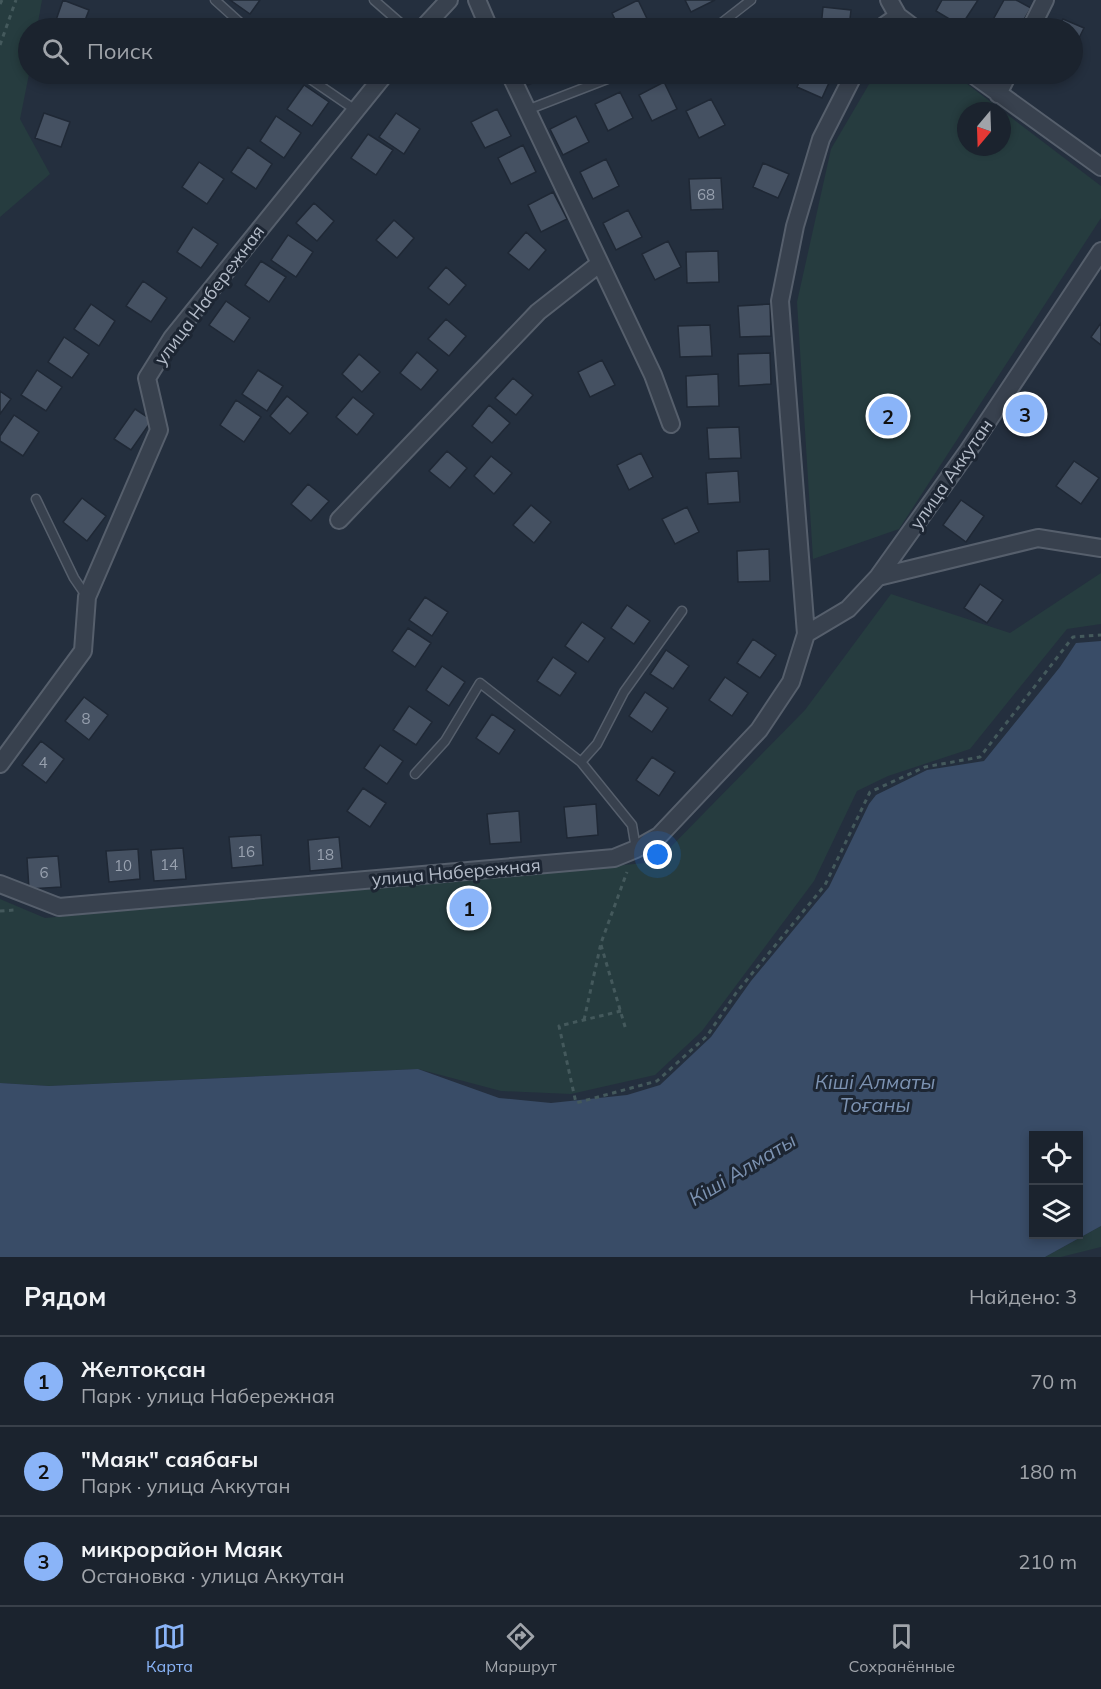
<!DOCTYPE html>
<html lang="ru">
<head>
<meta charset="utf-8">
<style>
  :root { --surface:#1b232e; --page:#282f3a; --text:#f1f3f6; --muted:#a0a4aa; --line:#39404a; --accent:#8ab4f8 }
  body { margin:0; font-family:Mulish,sans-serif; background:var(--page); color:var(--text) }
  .controls { position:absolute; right:18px; bottom:18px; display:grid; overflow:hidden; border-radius:0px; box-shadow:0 3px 9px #0003 }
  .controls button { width:54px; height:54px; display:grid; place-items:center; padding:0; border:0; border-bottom:2px solid var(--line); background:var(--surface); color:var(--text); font:30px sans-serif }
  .compass { position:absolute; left:957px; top:102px; width:54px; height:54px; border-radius:50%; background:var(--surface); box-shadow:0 3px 9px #0003; rotate:199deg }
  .you { position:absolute; left:658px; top:855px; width:21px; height:21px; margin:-15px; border:4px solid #fff; border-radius:50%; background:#1a73e8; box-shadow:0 0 0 9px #1a73e833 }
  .badge { display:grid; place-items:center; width:39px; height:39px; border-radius:50%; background:var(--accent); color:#111; font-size:20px; font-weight:700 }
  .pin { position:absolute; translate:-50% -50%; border:3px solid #fff; box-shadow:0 2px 6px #0006 }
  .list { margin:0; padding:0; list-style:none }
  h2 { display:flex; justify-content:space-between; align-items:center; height:78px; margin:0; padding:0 24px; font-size:26px }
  h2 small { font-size:20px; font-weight:400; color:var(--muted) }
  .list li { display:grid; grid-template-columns:39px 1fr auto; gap:18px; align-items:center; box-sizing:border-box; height:90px; padding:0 24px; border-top:2px solid var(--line) }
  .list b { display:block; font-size:22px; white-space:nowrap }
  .list p { margin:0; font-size:20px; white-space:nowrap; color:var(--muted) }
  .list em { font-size:20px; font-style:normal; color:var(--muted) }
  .icon { flex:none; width:33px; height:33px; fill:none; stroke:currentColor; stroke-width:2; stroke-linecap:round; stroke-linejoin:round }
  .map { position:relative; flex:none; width:1101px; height:1257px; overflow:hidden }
  .search { position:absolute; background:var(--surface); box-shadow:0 3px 9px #0003; left:18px; right:18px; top:18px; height:66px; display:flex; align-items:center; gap:15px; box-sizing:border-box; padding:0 21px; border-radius:33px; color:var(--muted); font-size:22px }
  .sheet { height:348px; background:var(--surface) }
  nav { display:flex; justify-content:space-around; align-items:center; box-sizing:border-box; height:84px; border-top:2px solid var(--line); background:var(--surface); font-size:16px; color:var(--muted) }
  nav a { display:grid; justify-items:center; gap:3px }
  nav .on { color:var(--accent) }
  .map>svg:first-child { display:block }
  .green { fill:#263c3f; fill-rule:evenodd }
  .water { fill:#394c67; fill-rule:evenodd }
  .building { fill:#455162; stroke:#1f2835; stroke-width:1.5 }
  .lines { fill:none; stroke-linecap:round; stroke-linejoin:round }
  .service-casing { stroke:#565f6c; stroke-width:11 }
  .minor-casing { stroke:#565f6c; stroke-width:20 }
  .path { stroke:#44595c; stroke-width:3; stroke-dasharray:4.5 4.5; stroke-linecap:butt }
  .service { stroke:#38414e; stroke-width:8 }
  .minor { stroke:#38414e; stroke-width:16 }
  .labels { text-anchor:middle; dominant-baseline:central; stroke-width:6; stroke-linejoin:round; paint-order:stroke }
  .number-label { font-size:15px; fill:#98a1af }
  .street-label { font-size:18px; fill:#b4bcc9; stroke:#1d2633 }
  .water-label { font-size:20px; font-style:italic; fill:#7c92b1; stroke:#1d2633 }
</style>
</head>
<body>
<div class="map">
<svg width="1101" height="1257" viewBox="0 0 1101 1257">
  <rect width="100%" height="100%" fill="#242f3e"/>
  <!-- green -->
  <path class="green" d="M 0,0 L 42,0 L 37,28 L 28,28 L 29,74 L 20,119 L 50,174 L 0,217 Z
    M 875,74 L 954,74 L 1101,186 L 1101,218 L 899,529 L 813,559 L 797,302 L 831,149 ZM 966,111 L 1002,111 L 1002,147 L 966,147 Z
    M 1101,573 L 1101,624 L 1067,629 L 970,749 L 888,776 L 857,791 L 814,881 L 702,1031 L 655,1075 L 571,1094 L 501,1091 L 418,1069 L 49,1086 L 0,1083 L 0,899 L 45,918 L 656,862 L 805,710 L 891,594 L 1010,633 Z
    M 1101,1226 L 1101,1247 L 1061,1257 L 1045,1257 Z"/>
  <!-- water -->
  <path class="water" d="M 1101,641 L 1101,1226 L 1045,1257 L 0,1257 L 0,1083 L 49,1086 L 418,1069 L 499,1098 L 551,1103 L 627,1095 L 660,1085 L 711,1037 L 751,981 L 829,887 L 869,804 L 876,795 L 927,770 L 984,761 L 1060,667 L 1076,643 ZM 1034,1136 L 1078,1136 L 1078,1234 L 1034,1234 Z"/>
  <!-- building -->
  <path class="building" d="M 63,0 L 89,10 L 82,28 L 62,28 L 54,26 Z
    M 230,0 L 260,0 L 250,14 Z
    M 638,0 L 651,27 L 647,28 L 619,28 L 612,13 Z
    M 685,0 L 715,0 L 691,12 Z
    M 942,0 L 978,0 L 961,26 L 936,11 Z
    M 1004,0 L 1016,0 L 1031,8 L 1019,28 L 992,28 L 989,27 Z
    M 823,7 L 851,10 L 849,28 L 821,28 Z
    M 1063,19 L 1084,28 L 1072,52 L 1072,28 L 1058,28 Z
    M 522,74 L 552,74 L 528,85 Z
    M 803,74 L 833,74 L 822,98 L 797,87 Z
    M 664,82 L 677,109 L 652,121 L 639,95 Z
    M 304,85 L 329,102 L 312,126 L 287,109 Z
    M 620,92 L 633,118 L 608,131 L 595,104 Z
    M 711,99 L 725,125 L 699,138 L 686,111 Z
    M 497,109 L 511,136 L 485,148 L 471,122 Z
    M 44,113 L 70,122 L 61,147 L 35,138 Z
    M 396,113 L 420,129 L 404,154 L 379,137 Z
    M 276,116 L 301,133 L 284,158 L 260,141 Z
    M 576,116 L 589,142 L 563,155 L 550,129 Z
    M 368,134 L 393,150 L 376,175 L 351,158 Z
    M 523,145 L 536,172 L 511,184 L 498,158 Z
    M 248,147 L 272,164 L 256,189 L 231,172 Z
    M 606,159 L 619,186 L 593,199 L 580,172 Z
    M 199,162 L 224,179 L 207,204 L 182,187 Z
    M 763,163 L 789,174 L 778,198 L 753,187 Z
    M 721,178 L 723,209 L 691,210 L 689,179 Z
    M 553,192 L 567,219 L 541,232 L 528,205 Z
    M 314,203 L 334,221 L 317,241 L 296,223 Z
    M 628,210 L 642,237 L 616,250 L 603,223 Z
    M 394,220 L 414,238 L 397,258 L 376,240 Z
    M 193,227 L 218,244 L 201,268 L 177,252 Z
    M 526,232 L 546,250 L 529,270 L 508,253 Z
    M 288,235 L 313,252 L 296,277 L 271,260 Z
    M 668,241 L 681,267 L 655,280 L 642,254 Z
    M 718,251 L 719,282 L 687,283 L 686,252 Z
    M 261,261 L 286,277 L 269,302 L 245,285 Z
    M 446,267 L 466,285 L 449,305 L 428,288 Z
    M 143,281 L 167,298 L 151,322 L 126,306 Z
    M 226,301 L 250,318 L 234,342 L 209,325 Z
    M 91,304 L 115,321 L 99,346 L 74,329 Z
    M 770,304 L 771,336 L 740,337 L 738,306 Z
    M 446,319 L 466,336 L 449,356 L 428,339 Z
    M 1101,323 L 1101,345 L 1091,337 Z
    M 710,325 L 712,356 L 680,357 L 678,326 Z
    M 64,337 L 89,354 L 72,378 L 48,362 Z
    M 417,352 L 438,370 L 421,390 L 400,373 Z
    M 770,353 L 771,384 L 739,386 L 738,354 Z
    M 359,354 L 380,372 L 362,392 L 342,374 Z
    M 602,360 L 615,385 L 590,397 L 578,372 Z
    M 37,370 L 62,387 L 46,411 L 21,395 Z
    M 258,370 L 283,386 L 267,411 L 242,394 Z
    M 718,374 L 719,406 L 687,407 L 686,376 Z
    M 513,378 L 533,395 L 516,415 L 495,398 Z
    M 0,391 L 11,399 L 0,414 Z
    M 287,396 L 308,413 L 290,434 L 270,416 Z
    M 353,397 L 374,414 L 357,435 L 336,417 Z
    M 236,400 L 261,417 L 244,442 L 220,425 Z
    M 489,405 L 510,423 L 492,443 L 472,426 Z
    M 135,409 L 152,420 L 131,450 L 114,439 Z
    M 14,415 L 39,432 L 23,456 L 0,441 L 0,436 Z
    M 739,427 L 741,458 L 709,459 L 707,428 Z
    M 447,451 L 467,468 L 450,488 L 429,471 Z
    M 641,453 L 653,477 L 629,490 L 617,465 Z
    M 491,456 L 512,473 L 494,494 L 474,476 Z
    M 1074,461 L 1099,478 L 1081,504 L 1056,486 Z
    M 738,471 L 740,502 L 708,504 L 706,473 Z
    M 308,484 L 329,501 L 311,521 L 291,504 Z
    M 82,498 L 106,516 L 87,541 L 63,522 Z
    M 961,500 L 984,516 L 966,542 L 943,525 Z
    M 531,505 L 551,522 L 534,543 L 513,525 Z
    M 687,507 L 699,532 L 675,544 L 662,519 Z
    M 769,549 L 770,581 L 738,582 L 737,551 Z
    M 980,584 L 1003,600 L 987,623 L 964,608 Z
    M 425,597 L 448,612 L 432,636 L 409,620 Z
    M 627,605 L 650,621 L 634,644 L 611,628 Z
    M 582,622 L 605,638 L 588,662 L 565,646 Z
    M 408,628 L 431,643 L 415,667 L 392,651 Z
    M 753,639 L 776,655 L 760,678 L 737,663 Z
    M 666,650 L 689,666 L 673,689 L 650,674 Z
    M 553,657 L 576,673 L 560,696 L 537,681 Z
    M 442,666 L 465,682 L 449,706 L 426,690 Z
    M 725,677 L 748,693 L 732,716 L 709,700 Z
    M 645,692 L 668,708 L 652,732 L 629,716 Z
    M 84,697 L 108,715 L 89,740 L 65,721 Z
    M 409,706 L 432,722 L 416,745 L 393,730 Z
    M 492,714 L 515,730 L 499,754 L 476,738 Z
    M 41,741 L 64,759 L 46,783 L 22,765 Z
    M 380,745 L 403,761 L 387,784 L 364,768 Z
    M 652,757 L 675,772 L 659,796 L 636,780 Z
    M 363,788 L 386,803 L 370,827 L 347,811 Z
    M 596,804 L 598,835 L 567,838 L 564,807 Z
    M 519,811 L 521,842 L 490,844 L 487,814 Z
    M 261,835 L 263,865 L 232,868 L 229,837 Z
    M 339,837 L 342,868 L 310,871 L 308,840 Z
    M 183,848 L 186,879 L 154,881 L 151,850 Z
    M 138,849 L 140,879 L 109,882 L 106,851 Z
    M 58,856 L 61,887 L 29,889 L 27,858 Z"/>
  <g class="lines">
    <defs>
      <path id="service" d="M 215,0 L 246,28
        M 374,0 L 406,28
        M 715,28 L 751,0
        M 303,74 L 354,109
        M 527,110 L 620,74
        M 36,499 L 74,578 L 87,597
        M 581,762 L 597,744 L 624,692 L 682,611
        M 415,774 L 445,741 L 480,683 L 581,762 L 632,825 L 636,849"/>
      <path id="minor" d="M 477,0 L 489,28
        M 889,0 L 898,16 L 914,28
        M 423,28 L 449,0
        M 881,28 L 898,16
        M 1031,28 L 1045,0
        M 510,74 L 653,375 L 671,424
        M 972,74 L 1101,167
        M 998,94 L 1008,74
        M 339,520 L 538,312 L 599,264
        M 878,577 L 968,451 L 1101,251
        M 806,634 L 848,609 L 878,577 L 1038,538 L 1101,548
        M 0,764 L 83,651 L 87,597 L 159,430 L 147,378 L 172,338 L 385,74
        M 0,884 L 59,907 L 614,858 L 636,849 L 659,836 L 759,730 L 791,682 L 806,634 L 780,301 L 795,226 L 821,139 L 854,74"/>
    </defs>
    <!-- service casing -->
    <use href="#service" class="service-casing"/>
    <!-- minor casing -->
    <use href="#minor" class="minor-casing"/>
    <!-- path -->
    <path class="path" d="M 0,4 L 2,0
      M 0,45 L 16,0
      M 0,911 L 15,910
      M 601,945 L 626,1030
      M 621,1011 L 559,1026 L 576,1103 L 657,1081 L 707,1036 L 736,993 L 825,885 L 870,792 L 925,767 L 980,757 L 1073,637 L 1101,635
      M 584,1020 L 601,943 L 627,872"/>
    <!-- service -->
    <use href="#service" class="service"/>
    <!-- minor -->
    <use href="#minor" class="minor"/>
  </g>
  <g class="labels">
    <!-- number labels -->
    <g class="number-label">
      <text x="706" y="194">68</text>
      <text x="86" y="718">8</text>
      <text x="43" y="762">4</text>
      <text x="246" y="851">16</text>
      <text x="325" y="854">18</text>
      <text x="169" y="864">14</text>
      <text x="123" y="865">10</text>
      <text x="44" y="872">6</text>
    </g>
    <!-- street labels -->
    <g class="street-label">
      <text transform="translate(209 295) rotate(-53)">улица Набережная</text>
      <text transform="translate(951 474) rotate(-55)">улица Аккутан</text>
      <text transform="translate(456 872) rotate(-5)">улица Набережная</text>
    </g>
    <!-- water labels -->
    <g class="water-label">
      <text x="875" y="1081">Кіші Алматы<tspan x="875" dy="23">Тоғаны</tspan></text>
      <text transform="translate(742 1169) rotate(-31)">Кіші Алматы</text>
    </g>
  </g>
</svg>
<div class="controls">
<button><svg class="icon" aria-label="locate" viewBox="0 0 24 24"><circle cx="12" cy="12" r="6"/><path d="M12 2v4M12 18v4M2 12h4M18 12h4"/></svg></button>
<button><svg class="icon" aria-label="layers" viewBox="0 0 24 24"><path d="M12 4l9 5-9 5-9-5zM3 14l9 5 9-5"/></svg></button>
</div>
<svg class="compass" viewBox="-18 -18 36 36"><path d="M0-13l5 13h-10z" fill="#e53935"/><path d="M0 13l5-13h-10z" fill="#a0a4aa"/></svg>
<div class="you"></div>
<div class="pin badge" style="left:469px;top:908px">1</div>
<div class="pin badge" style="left:888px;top:416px">2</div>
<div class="pin badge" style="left:1025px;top:414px">3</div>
<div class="search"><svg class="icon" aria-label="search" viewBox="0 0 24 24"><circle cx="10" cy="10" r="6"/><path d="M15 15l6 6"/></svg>Поиск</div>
</div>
<section class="sheet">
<h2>Рядом<small>Найдено: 3</small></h2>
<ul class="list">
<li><span class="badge">1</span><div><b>Желтоқсан</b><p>Парк · улица Набережная</p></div><em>70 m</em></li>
<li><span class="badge">2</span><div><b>&quot;Маяк&quot; саябағы</b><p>Парк · улица Аккутан</p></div><em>180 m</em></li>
<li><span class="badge">3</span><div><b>микрорайон Маяк</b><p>Остановка · улица Аккутан</p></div><em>210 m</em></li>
</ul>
</section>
<nav>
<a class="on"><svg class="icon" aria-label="map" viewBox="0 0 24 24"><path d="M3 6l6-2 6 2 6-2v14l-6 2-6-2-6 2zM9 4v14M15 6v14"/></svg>Карта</a>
<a><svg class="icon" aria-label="directions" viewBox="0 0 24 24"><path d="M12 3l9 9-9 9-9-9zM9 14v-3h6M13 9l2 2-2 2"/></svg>Маршрут</a>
<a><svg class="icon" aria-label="saved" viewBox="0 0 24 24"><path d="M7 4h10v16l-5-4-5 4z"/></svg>Сохранённые</a>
</nav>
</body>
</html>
